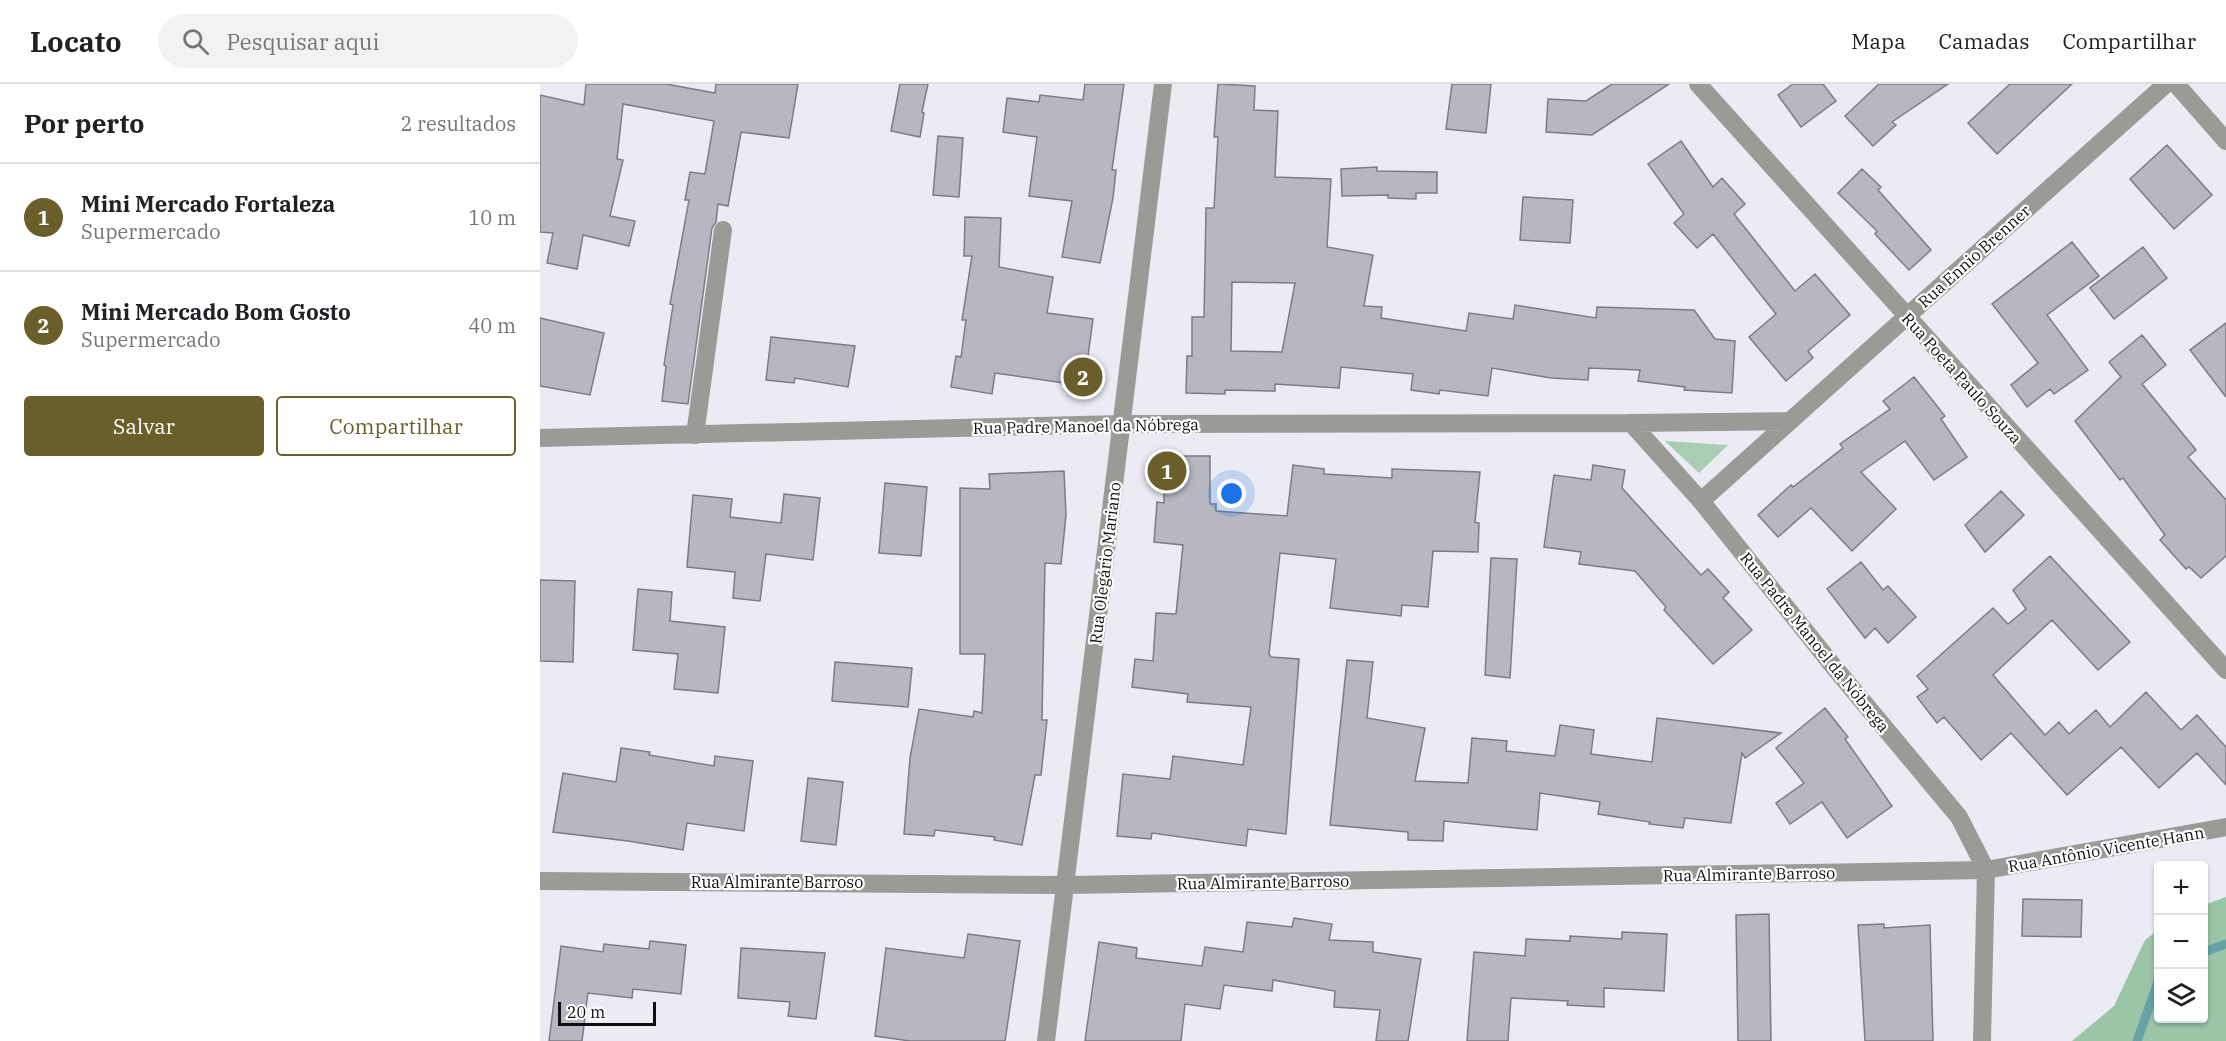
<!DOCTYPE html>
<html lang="pt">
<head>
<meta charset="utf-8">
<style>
  :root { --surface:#fff; --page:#f2f2f2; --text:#202124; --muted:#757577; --line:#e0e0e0; --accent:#6a5e2b }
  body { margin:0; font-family:"IBM Plex Serif",serif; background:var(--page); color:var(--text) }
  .controls { position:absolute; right:18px; bottom:18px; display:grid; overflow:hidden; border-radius:6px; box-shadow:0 2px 4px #0004 }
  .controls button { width:54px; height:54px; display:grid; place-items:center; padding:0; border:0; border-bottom:2px solid var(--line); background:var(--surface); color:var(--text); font:30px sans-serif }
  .scale { position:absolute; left:18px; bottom:15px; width:98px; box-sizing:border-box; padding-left:6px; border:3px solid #0f0f12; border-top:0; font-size:16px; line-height:21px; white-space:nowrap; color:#0f0f12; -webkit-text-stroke:4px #fff; paint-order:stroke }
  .you { position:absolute; left:692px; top:410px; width:21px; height:21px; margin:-15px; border:4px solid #fff; border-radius:50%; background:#1a73e8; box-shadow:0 0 0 9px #1a73e833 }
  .badge { display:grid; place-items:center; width:39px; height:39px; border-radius:50%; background:var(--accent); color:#fff; font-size:20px; font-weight:700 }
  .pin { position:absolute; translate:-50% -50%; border:3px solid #fff; box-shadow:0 2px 6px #0006 }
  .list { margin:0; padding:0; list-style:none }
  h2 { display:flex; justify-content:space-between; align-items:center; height:78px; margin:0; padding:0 24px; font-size:26px }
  h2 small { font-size:20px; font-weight:400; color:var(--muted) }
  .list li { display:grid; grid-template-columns:39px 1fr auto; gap:18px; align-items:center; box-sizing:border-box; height:108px; padding:0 24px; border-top:2px solid var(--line) }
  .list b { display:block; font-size:22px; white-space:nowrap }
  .list p { margin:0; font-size:20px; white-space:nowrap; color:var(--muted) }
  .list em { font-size:20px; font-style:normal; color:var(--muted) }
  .actions { display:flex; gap:12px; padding:18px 24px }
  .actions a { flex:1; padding:14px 0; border:2px solid var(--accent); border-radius:6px; text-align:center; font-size:21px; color:var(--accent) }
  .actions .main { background:var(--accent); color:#fff }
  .icon { flex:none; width:33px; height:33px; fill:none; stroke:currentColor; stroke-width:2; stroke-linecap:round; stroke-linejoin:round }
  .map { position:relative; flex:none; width:1686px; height:957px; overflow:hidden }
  header { display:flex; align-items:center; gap:36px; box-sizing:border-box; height:84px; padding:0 30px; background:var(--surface); border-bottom:2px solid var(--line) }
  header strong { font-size:28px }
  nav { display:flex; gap:33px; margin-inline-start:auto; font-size:21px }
  .search { width:420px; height:54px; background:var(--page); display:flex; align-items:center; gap:15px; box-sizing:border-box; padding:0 21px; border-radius:33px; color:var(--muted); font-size:22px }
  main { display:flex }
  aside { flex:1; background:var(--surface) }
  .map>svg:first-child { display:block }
  .green { fill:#a8cdb2 }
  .forest { fill:#9ac5a7 }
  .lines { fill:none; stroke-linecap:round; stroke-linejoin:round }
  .stream { stroke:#67a3a6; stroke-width:9 }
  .building { fill:#b7b7c1; stroke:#7c7c85; stroke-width:1.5; fill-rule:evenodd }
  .minor { stroke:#9c9a96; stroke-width:18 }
  .labels { text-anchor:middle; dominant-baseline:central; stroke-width:4.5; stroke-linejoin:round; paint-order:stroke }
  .street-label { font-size:16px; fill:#0f0f12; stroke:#fff }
</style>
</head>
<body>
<header>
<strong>Locato</strong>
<div class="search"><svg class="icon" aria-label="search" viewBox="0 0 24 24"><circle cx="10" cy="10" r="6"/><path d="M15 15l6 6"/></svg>Pesquisar aqui</div>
<nav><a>Mapa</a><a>Camadas</a><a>Compartilhar</a></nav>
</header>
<main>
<aside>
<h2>Por perto<small>2 resultados</small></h2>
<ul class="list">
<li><span class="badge">1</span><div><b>Mini Mercado Fortaleza</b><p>Supermercado</p></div><em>10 m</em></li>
<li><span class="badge">2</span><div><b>Mini Mercado Bom Gosto</b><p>Supermercado</p></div><em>40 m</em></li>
</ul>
<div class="actions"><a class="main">Salvar</a><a>Compartilhar</a></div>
</aside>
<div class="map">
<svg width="1686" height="957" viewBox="0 0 1686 957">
  <rect width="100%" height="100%" fill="#ebebf4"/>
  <!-- green -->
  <path class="green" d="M 1125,357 L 1188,361 L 1159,389 Z"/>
  <!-- forest -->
  <path class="forest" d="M 1686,813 L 1686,957 L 1532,957 L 1574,922 L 1605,856 L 1618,846 L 1618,934 L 1664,934 L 1664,821 Z"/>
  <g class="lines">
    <!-- stream -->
    <path class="stream" d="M 1664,868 L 1686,860
      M 1597,957 L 1618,898"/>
  </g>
  <!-- building -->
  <path class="building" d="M 46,0 L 126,0 L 175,9 L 176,0 L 258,0 L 249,54 L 201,48 L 188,122 L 178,120 L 176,138 L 172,144 L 148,320 L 122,317 L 126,282 L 124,281 L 133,221 L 130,220 L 149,116 L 145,116 L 150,88 L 165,90 L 174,37 L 83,20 L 77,75 L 83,76 L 70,132 L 95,137 L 89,162 L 43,151 L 37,185 L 7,179 L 13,149 L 0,148 L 0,11 L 44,21 Z
    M 360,0 L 388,0 L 382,28 L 384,29 L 380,53 L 351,47 Z
    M 545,0 L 584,0 L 572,86 L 576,86 L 573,114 L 560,179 L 522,173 L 532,117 L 489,112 L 497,53 L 463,48 L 467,14 L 499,18 L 500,11 L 543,16 Z
    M 678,0 L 715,2 L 714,26 L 738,27 L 735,93 L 791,95 L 787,163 L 833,171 L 824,222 L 842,223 L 841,234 L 926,247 L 929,229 L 973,235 L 975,221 L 1056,234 L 1057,223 L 1154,226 L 1175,255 L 1195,257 L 1192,309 L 1144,306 L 1145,303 L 1098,297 L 1100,286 L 1049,284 L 1048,296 L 1011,294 L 952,284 L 948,312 L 900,306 L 899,310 L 871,306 L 873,290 L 801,283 L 799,304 L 735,300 L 735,307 L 685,306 L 685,310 L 646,309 L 647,272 L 652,272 L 652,233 L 664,233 L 666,124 L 674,124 L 678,53 L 674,53 ZM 692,198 L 755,199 L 742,268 L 691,267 Z
    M 912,0 L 951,0 L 946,49 L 906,45 Z
    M 1072,0 L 1129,0 L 1052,51 L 1006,48 L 1008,15 L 1046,17 Z
    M 1253,0 L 1283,0 L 1296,17 L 1261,43 L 1238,11 Z
    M 1339,0 L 1408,0 L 1352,38 L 1356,41 L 1333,62 L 1305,32 Z
    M 1470,0 L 1532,0 L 1457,70 L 1428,39 Z
    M 398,52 L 423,54 L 419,113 L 393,111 Z
    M 1141,57 L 1173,103 L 1182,94 L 1205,120 L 1194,130 L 1255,207 L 1275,190 L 1310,231 L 1268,267 L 1273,274 L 1246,297 L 1209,253 L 1236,230 L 1173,150 L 1157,164 L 1134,139 L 1144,130 L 1108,80 Z
    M 1627,61 L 1672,111 L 1634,145 L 1590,95 Z
    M 837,83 L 837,87 L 897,88 L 897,109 L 876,109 L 876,115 L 848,114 L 848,111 L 802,112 L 801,85 Z
    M 1322,85 L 1341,103 L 1338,106 L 1391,166 L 1369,186 L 1335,150 L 1337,147 L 1298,109 Z
    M 983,113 L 1033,116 L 1030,159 L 980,156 Z
    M 425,133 L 461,134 L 459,183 L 513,193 L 507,229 L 553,235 L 544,302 L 455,289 L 452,310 L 411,303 L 416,272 L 421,273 L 426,236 L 422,236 L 432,172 L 424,172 Z
    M 1532,158 L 1559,192 L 1507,231 L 1548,286 L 1514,310 L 1510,305 L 1487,323 L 1471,301 L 1498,279 L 1452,220 Z
    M 1603,163 L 1627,194 L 1574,235 L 1550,204 Z
    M 0,234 L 64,249 L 50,311 L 0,302 Z
    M 1686,239 L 1686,313 L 1650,266 Z
    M 1602,251 L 1626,281 L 1602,300 L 1656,366 L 1648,373 L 1686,416 L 1686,472 L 1661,494 L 1649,483 L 1646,485 L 1620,456 L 1625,451 L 1583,394 L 1580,396 L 1535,337 L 1581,293 L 1569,278 Z
    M 231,253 L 315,262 L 308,303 L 255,294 L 254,299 L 226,296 Z
    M 1374,293 L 1405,332 L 1401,335 L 1427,373 L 1394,396 L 1365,357 L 1321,388 L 1356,425 L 1312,467 L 1271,424 L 1238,453 L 1218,431 L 1251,401 L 1253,403 L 1303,364 L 1300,360 L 1350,325 L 1343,317 Z
    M 624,372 L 670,372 L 670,420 L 676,420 L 676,427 L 747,432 L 753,381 L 784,385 L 784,390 L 852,394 L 852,385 L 940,388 L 935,438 L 939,439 L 938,468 L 893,467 L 888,523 L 862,521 L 861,532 L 790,524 L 796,475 L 740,469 L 729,570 L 731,573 L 759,575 L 746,750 L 708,745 L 706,762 L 612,749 L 611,755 L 577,752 L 583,690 L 630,695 L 633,672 L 703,681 L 711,623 L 647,618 L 648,610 L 592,603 L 595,575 L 613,577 L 616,529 L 636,530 L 643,461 L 614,458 L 617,418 L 624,419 Z
    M 1053,381 L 1085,386 L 1082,404 L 1161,491 L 1168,485 L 1189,508 L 1183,514 L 1212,546 L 1173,580 L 1124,526 L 1126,523 L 1095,487 L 1039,480 L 1041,468 L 1004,463 L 1014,391 L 1051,396 Z
    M 524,387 L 526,431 L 521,480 L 505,479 L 502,636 L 507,636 L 501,691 L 495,691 L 482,761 L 454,756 L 455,753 L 395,746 L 394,752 L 364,750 L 370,674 L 379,625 L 433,633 L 434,627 L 442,629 L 445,570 L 420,570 L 420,404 L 450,405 L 449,390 Z
    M 345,399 L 387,403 L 381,472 L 339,469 Z
    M 1461,407 L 1484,431 L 1445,468 L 1425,441 Z
    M 244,410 L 280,414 L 273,476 L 226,470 L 220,517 L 193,514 L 195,488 L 147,483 L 153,411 L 192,415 L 190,433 L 241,439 Z
    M 1510,472 L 1590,558 L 1558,586 L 1512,536 L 1453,591 L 1505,651 L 1519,638 L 1529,650 L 1556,626 L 1570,643 L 1606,608 L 1641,646 L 1657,631 L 1686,663 L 1686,701 L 1657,669 L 1619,704 L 1581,663 L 1527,711 L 1471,649 L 1441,676 L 1404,633 L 1397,639 L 1377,613 L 1388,605 L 1377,592 L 1453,524 L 1468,540 L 1486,525 L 1473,506 Z
    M 951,474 L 977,475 L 970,594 L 945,591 Z
    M 1321,478 L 1343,506 L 1348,502 L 1376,533 L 1348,559 L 1335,544 L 1325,554 L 1287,505 Z
    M 0,496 L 35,497 L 33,578 L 0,577 Z
    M 98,505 L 132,508 L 130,537 L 185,543 L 178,609 L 134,605 L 138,570 L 93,566 Z
    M 807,576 L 833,578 L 827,634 L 885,644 L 875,697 L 928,699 L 932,654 L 967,657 L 966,667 L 1015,672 L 1020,641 L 1054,646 L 1051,670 L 1112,678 L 1117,634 L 1241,649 L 1205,674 L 1202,669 L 1191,739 L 1145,734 L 1143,744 L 1109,740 L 1110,738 L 1058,730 L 1060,718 L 1000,709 L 997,746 L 904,737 L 903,757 L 868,756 L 868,748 L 790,741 Z
    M 295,578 L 372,584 L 368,623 L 292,617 Z
    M 1285,624 L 1308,653 L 1305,655 L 1352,722 L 1307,754 L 1282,718 L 1250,740 L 1236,719 L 1264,699 L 1236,664 Z
    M 81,664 L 110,668 L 109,671 L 174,682 L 175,672 L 213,677 L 204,747 L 147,739 L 143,766 L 88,757 L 13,748 L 23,689 L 76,698 Z
    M 268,694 L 303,698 L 296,761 L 261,757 Z
    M 1483,815 L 1542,816 L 1541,853 L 1482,852 Z
    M 1229,830 L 1231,957 L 1198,957 L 1196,831 Z
    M 754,834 L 792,840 L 789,856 L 833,858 L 833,868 L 881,875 L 868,957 L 836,957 L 840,926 L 794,923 L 795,907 L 733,896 L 732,907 L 684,901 L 680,925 L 645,920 L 641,957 L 545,957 L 559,858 L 597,864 L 596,874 L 662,882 L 665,863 L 703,868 L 707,838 L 752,843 Z
    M 1344,840 L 1344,844 L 1390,841 L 1393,957 L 1325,957 L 1318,841 Z
    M 1082,848 L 1127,850 L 1124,907 L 1064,904 L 1064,923 L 1027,921 L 1028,917 L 971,914 L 968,957 L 927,957 L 934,868 L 985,872 L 986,855 L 1030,857 L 1030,852 L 1082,855 Z
    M 428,850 L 480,857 L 465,957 L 370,957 L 335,952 L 346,864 L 424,874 Z
    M 110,857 L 146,861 L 141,910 L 93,905 L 92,914 L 48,909 L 42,957 L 9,957 L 21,862 L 63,868 L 64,860 L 109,865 Z
    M 201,864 L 285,869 L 276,935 L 248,932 L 250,918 L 198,914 Z"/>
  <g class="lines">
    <!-- minor -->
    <path class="minor" d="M 1158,0 L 1686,586
      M 1636,0 L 1686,57
      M 1091,339 L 1161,417 L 1294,583 L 1419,733 L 1446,786 L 1442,957
      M 155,351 L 183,146
      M 0,354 L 582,340 L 1091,339 L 1250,337
      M 1161,417 L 1626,0
      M 0,797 L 525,801 L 1446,786 L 1686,743
      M 506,957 L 623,0"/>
  </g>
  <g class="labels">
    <!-- street labels -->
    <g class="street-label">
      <text transform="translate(1434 172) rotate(-42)">Rua Ennio Brenner</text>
      <text transform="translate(1422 294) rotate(48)">Rua Poeta Paulo Souza</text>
      <text transform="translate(546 342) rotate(-1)">Rua Padre Manoel da Nóbrega</text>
      <text transform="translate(565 479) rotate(-83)">Rua Olegário Mariano</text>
      <text transform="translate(1275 558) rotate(51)">Rua Padre Manoel da Nóbrega</text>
      <text transform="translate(1566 765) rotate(-10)">Rua Antônio Vicente Hann</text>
      <text transform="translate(1209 790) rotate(-1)">Rua Almirante Barroso</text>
      <text x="237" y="798">Rua Almirante Barroso</text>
      <text transform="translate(723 798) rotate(-1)">Rua Almirante Barroso</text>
    </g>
  </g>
</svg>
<div class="controls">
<button>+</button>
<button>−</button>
<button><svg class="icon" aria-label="layers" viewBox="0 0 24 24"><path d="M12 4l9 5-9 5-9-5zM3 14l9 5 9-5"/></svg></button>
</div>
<div class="scale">20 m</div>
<div class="you"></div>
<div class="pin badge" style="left:627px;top:387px">1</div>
<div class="pin badge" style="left:543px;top:293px">2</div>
</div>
</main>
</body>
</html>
